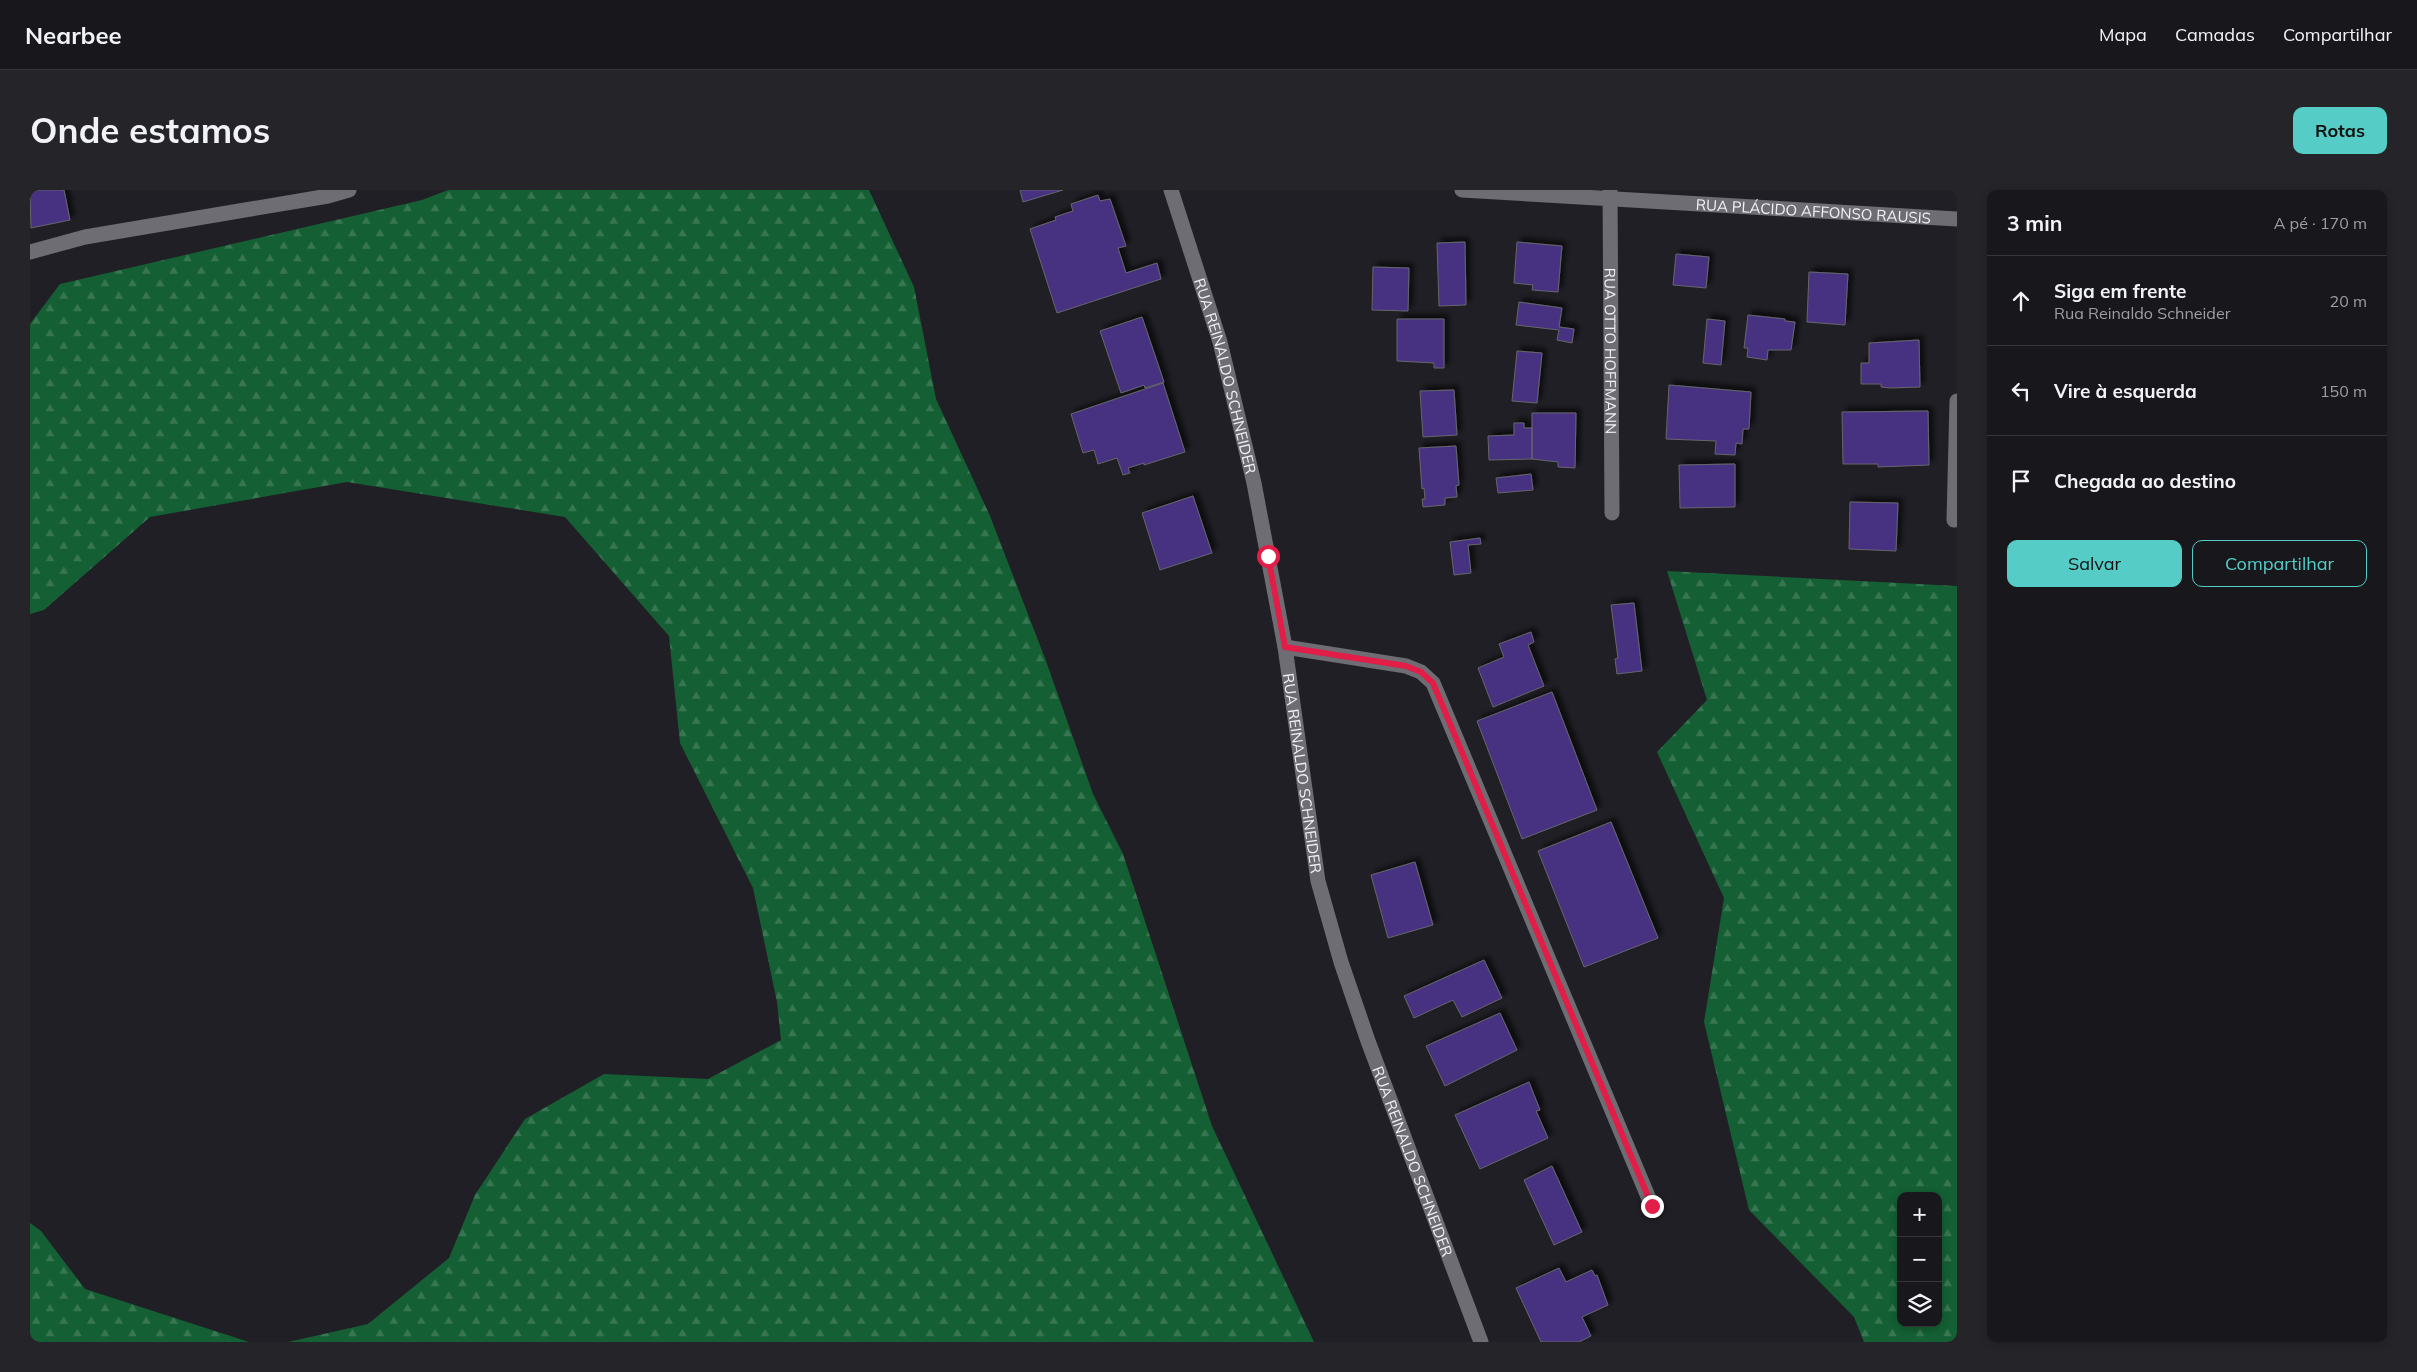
<!DOCTYPE html>
<html lang="pt">
<head>
<meta charset="utf-8">
<style>
  :root { --surface:#18171c; --page:#252429; --text:#f1f3f6; --muted:#9f9fa3; --line:#36363b; --accent:#55cdc6 }
  body { margin:0; font-family:Mulish,sans-serif; background:var(--page); color:var(--text) }
  .controls { position:absolute; right:15px; bottom:15px; display:grid; overflow:hidden; border-radius:10px; box-shadow:0 2px 8px #0003 }
  .controls button { width:45px; height:45px; display:grid; place-items:center; padding:0; border:0; border-bottom:1px solid var(--line); background:var(--surface); color:var(--text); font:25px sans-serif }
  .stop { position:absolute; width:15px; height:15px; margin:-11px; border:4px solid #e11d48; border-radius:50%; background:#fff }
  .stop.end { background:#e11d48; border-color:#fff; box-shadow:0 1px 5px #0008 }
  .list { margin:0; padding:0; list-style:none }
  h2 { display:flex; justify-content:space-between; align-items:center; height:65px; margin:0; padding:0 20px; font-size:21px }
  h2 small { font-size:16px; font-weight:400; color:var(--muted) }
  .list li { display:grid; grid-template-columns:32px 1fr auto; gap:15px; align-items:center; box-sizing:border-box; height:90px; padding:0 20px; border-top:1px solid var(--line) }
  .list b { display:block; font-size:19px; white-space:nowrap }
  .list p { margin:0; font-size:16px; white-space:nowrap; color:var(--muted) }
  .list em { font-size:16px; font-style:normal; color:var(--muted) }
  .actions { display:flex; gap:10px; padding:15px 20px }
  .actions a { flex:1; padding:11px 0; border:1px solid var(--accent); border-radius:10px; text-align:center; font-size:18px; color:var(--accent) }
  .actions .main { background:var(--accent); color:#111 }
  .icon { flex:none; width:28px; height:28px; fill:none; stroke:currentColor; stroke-width:2; stroke-linecap:round; stroke-linejoin:round }
  .map { position:relative; flex:none; width:1927px; height:1152px; overflow:hidden; border-radius:10px }
  header { display:flex; align-items:center; gap:30px; box-sizing:border-box; height:70px; padding:0 25px; background:var(--surface); border-bottom:1px solid var(--line) }
  header strong { font-size:24px }
  nav { display:flex; gap:28px; margin-inline-start:auto; font-size:18px }
  .intro { display:flex; align-items:center; justify-content:space-between; box-sizing:border-box; height:120px; padding:0 30px }
  h1 { margin:0; font-size:35px }
  .button { padding:12px 22px; border-radius:10px; background:var(--accent); color:#111; font-size:18px; font-weight:700 }
  main { display:flex; gap:30px; padding:0 30px }
  aside { flex:1; background:var(--surface); border-radius:10px; box-shadow:0 2px 8px #0003 }
  .map>svg:first-child { display:block }
  .forest { fill:url(#forest-firs); fill-rule:evenodd }
  .building { fill:#473382; stroke:#66656c; filter:url(#shadow) }
  .lines { fill:none; stroke-linecap:round; stroke-linejoin:round }
  .minor { stroke:#6e6d74; stroke-width:15 }
  .route { stroke:#e11d48; stroke-width:6 }
  .labels { text-anchor:middle; dominant-baseline:central; stroke-width:4; stroke-linejoin:round; paint-order:stroke }
  .street-label { font-size:15px; fill:#f1f1f5; stroke:#0a090c }
</style>
</head>
<body>
<header>
<strong>Nearbee</strong>
<nav><a>Mapa</a><a>Camadas</a><a>Compartilhar</a></nav>
</header>
<div class="intro"><h1>Onde estamos</h1><a class="button">Rotas</a></div>
<main>
<div class="map">
<svg width="1927" height="1152" viewBox="0 0 1927 1152">
  <defs>
    <pattern id="forest-firs" width="22" height="20" patternUnits="userSpaceOnUse" patternTransform="scale(1.25)"><rect width="22" height="20" fill="#145f33"/><path d="M5 1l3.5 6h-7zM16 11l3.5 6h-7z" fill="#377651"/></pattern>
    <filter id="shadow"><feDropShadow dx="4.5" dy="-4.5" stdDeviation="2.5" flood-color="#0009"/></filter>
  </defs>
  <rect width="100%" height="100%" fill="#201f25"/>
  <!-- forest -->
  <path class="forest" d="M 418,0 L 839,0 L 884,97 L 906,209 L 960,326 L 1016,471 L 1063,604 L 1093,664 L 1182,936 L 1284,1152 L 258,1152 L 338,1134 L 419,1068 L 445,1005 L 495,929 L 574,884 L 678,889 L 751,850 L 747,812 L 723,698 L 650,553 L 639,446 L 535,327 L 317,292 L 120,327 L 14,420 L 0,424 L 0,134 L 30,94 L 392,10 Z
    M 1637,381 L 1927,396 L 1927,1152 L 1834,1152 L 1824,1127 L 1719,1020 L 1674,832 L 1694,708 L 1627,562 L 1677,510 ZM 1871,1006 L 1908,1006 L 1908,1133 L 1871,1133 Z
    M 0,1033 L 11,1041 L 55,1099 L 219,1152 L 0,1152 Z"/>
  <!-- building -->
  <path class="building" d="M 10,0 L 34,0 L 40,30 L 1,38 L 0,2 Z
    M 990,0 L 1033,0 L 993,12 Z
    M 1068,5 L 1070,11 L 1080,9 L 1096,56 L 1088,58 L 1096,83 L 1127,73 L 1131,89 L 1027,123 L 1000,39 L 1026,30 L 1025,27 L 1043,21 L 1041,14 Z
    M 1435,52 L 1436,115 L 1409,116 L 1407,53 Z
    M 1487,52 L 1532,56 L 1528,102 L 1502,100 L 1503,95 L 1484,93 Z
    M 1646,64 L 1679,67 L 1676,98 L 1643,95 Z
    M 1343,77 L 1379,78 L 1378,121 L 1342,120 Z
    M 1779,82 L 1818,84 L 1815,135 L 1777,132 Z
    M 1489,112 L 1532,118 L 1529,137 L 1544,139 L 1542,153 L 1527,150 L 1529,140 L 1486,135 Z
    M 1718,125 L 1755,129 L 1755,131 L 1765,132 L 1761,160 L 1738,160 L 1737,170 L 1717,167 L 1718,158 L 1714,158 Z
    M 1112,127 L 1134,192 L 1115,198 L 1114,195 L 1091,203 L 1070,141 Z
    M 1367,129 L 1414,129 L 1414,178 L 1404,178 L 1404,173 L 1367,171 Z
    M 1677,129 L 1695,131 L 1691,175 L 1673,173 Z
    M 1889,150 L 1890,197 L 1860,198 L 1851,197 L 1851,194 L 1831,194 L 1831,173 L 1839,173 L 1839,153 Z
    M 1487,161 L 1512,163 L 1507,213 L 1482,211 Z
    M 1133,193 L 1155,262 L 1114,275 L 1114,273 L 1098,278 L 1100,283 L 1093,285 L 1087,268 L 1068,274 L 1064,260 L 1053,263 L 1041,224 Z
    M 1639,195 L 1721,202 L 1719,239 L 1713,239 L 1712,254 L 1706,253 L 1705,265 L 1685,264 L 1686,251 L 1636,249 Z
    M 1424,200 L 1427,245 L 1393,247 L 1390,201 Z
    M 1898,221 L 1899,275 L 1848,277 L 1848,274 L 1813,274 L 1812,222 Z
    M 1502,223 L 1546,223 L 1545,278 L 1528,277 L 1528,272 L 1502,269 Z
    M 1484,233 L 1494,233 L 1494,238 L 1502,238 L 1502,269 L 1459,270 L 1458,246 L 1484,245 Z
    M 1426,256 L 1429,295 L 1426,296 L 1427,307 L 1415,308 L 1415,315 L 1393,317 L 1392,309 L 1395,309 L 1394,298 L 1392,299 L 1389,258 Z
    M 1705,274 L 1705,317 L 1650,318 L 1649,275 Z
    M 1501,284 L 1503,300 L 1468,303 L 1466,288 Z
    M 1163,306 L 1182,363 L 1130,380 L 1112,323 Z
    M 1820,312 L 1868,313 L 1866,361 L 1819,359 Z
    M 1450,348 L 1451,354 L 1438,355 L 1441,383 L 1424,385 L 1420,352 Z
    M 1604,413 L 1612,481 L 1587,484 L 1585,469 L 1588,468 L 1581,415 Z
    M 1501,442 L 1504,452 L 1498,455 L 1514,496 L 1463,517 L 1448,478 L 1474,467 L 1469,454 Z
    M 1522,502 L 1567,620 L 1492,649 L 1447,531 Z
    M 1581,632 L 1628,748 L 1554,777 L 1508,661 Z
    M 1385,672 L 1403,735 L 1358,748 L 1341,685 Z
    M 1454,770 L 1472,808 L 1432,827 L 1423,810 L 1384,828 L 1374,806 Z
    M 1470,823 L 1487,860 L 1415,896 L 1396,856 Z
    M 1499,892 L 1510,920 L 1506,921 L 1518,948 L 1450,979 L 1425,925 Z
    M 1522,976 L 1552,1042 L 1524,1055 L 1494,990 Z
    M 1529,1078 L 1536,1092 L 1562,1080 L 1565,1086 L 1567,1085 L 1578,1115 L 1552,1127 L 1561,1146 L 1549,1152 L 1511,1152 L 1486,1098 Z"/>
  <g class="lines">
    <!-- minor -->
    <g class="minor">
      <path id="s1" d="M 1141,0 L 1190,152 L 1224,293 L 1255,457 L 1288,691 L 1311,772 L 1338,851 L 1451,1152"/>
      <path id="s2" d="M 1432,0 L 1927,29"/>
      <path id="s3" d="M 1580,0 L 1582,323"/>
      <path d="M 0,62 L 55,47 L 298,6 L 319,0"/>
      <path d="M 1924,330 L 1927,211"/>
      <path d="M 1255,457 L 1376,476 L 1391,482 L 1403,493 L 1622,1016"/>
    </g>
  </g>
  <g class="lines">
    <!-- route -->
    <path class="route" d="M 1238,366 L 1255,457 L 1376,476 L 1391,482 L 1403,493 L 1622,1016"/>
  </g>
  <g class="labels">
    <!-- street labels -->
    <g class="street-label">
      <text stroke="none"><textPath href="#s2" startOffset="352">RUA PLÁCIDO AFFONSO RAUSIS</textPath></text>
      <text stroke="none"><textPath href="#s3" startOffset="161">RUA OTTO HOFFMANN</textPath></text>
      <text stroke="none"><textPath href="#s1" startOffset="194">RUA REINALDO SCHNEIDER</textPath></text>
      <text stroke="none"><textPath href="#s1" startOffset="599">RUA REINALDO SCHNEIDER</textPath></text>
      <text stroke="none"><textPath href="#s1" startOffset="1004">RUA REINALDO SCHNEIDER</textPath></text>
    </g>
  </g>
</svg>
<div class="controls">
<button>+</button>
<button>−</button>
<button><svg class="icon" aria-label="layers" viewBox="0 0 24 24"><path d="M12 4l9 5-9 5-9-5zM3 14l9 5 9-5"/></svg></button>
</div>
<div class="stop" style="left:1238px;top:366px"></div>
<div class="stop end" style="left:1622px;top:1016px"></div>
</div>
<aside>
<h2>3 min<small>A pé · 170 m</small></h2>
<ul class="list">
<li><svg class="icon" aria-label="ahead" viewBox="0 0 24 24"><path d="M12 20V5M6 11l6-6 6 6"/></svg><div><b>Siga em frente</b><p>Rua Reinaldo Schneider</p></div><em>20 m</em></li>
<li><svg class="icon" aria-label="left" viewBox="0 0 24 24"><path d="M17 20v-9H6M10 6l-5 5 5 5"/></svg><div><b>Vire à esquerda</b></div><em>150 m</em></li>
<li><svg class="icon" aria-label="arrive" viewBox="0 0 24 24"><path d="M6 21V4h12l-3 4 3 4H6"/></svg><div><b>Chegada ao destino</b></div></li>
</ul>
<div class="actions"><a class="main">Salvar</a><a>Compartilhar</a></div>
</aside>
</main>
</body>
</html>
